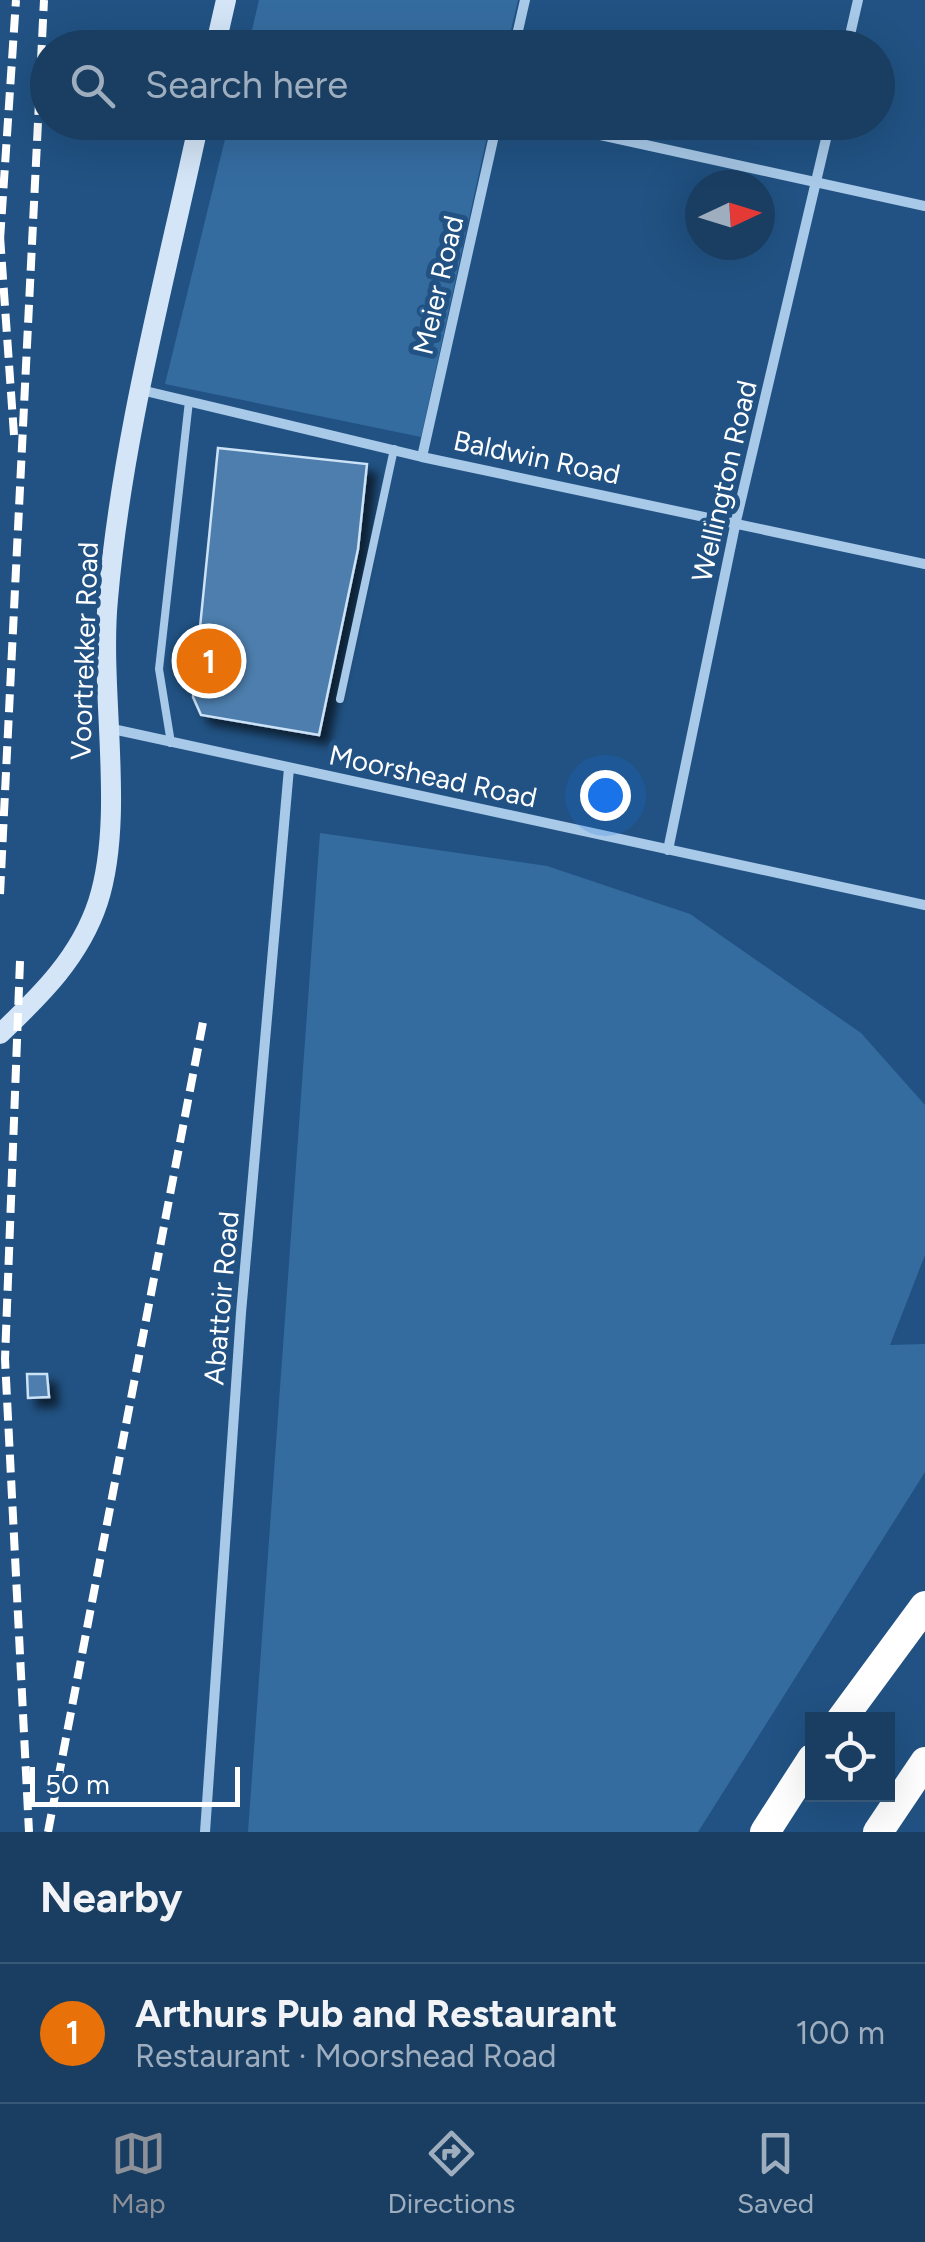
<!DOCTYPE html>
<html lang="en">
<head>
<meta charset="utf-8">
<style>
  :root { --surface:#193e62; --page:#26496b; --text:#f1f3f6; --muted:#9faebe; --line:#375777; --accent:#8c9099 }
  body { margin:0; font-family:Figtree,sans-serif; background:var(--page); color:var(--text) }
  .controls { position:absolute; right:30px; bottom:30px; display:grid; overflow:hidden; border-radius:0px; box-shadow:0 10px 40px #0002 }
  .controls button { width:90px; height:90px; display:grid; place-items:center; padding:0; border:0; border-bottom:2px solid var(--line); background:var(--surface); color:var(--text); font:50px sans-serif }
  .compass { position:absolute; left:685px; top:170px; width:90px; height:90px; border-radius:50%; background:var(--surface); box-shadow:0 10px 40px #0002; rotate:86deg }
  .scale { position:absolute; left:30px; bottom:25px; width:210px; box-sizing:border-box; padding-left:10px; border:5px solid #fff; border-top:0; font-size:28px; line-height:35px; white-space:nowrap; color:#fff; -webkit-text-stroke:8px #215283; paint-order:stroke }
  .you { position:absolute; left:605px; top:795px; width:35px; height:35px; margin:-25px; border:8px solid #fff; border-radius:50%; background:#1a73e8; box-shadow:0 0 0 15px #1a73e833 }
  .badge { display:grid; place-items:center; width:65px; height:65px; border-radius:50%; background:var(--accent); color:#fff; font-size:32px; font-weight:700 }
  .pin { position:absolute; translate:-50% -50%; border:5px solid #fff; box-shadow:0 2px 10px #0006 }
  .list { margin:0; padding:0; list-style:none }
  h2 { display:flex; justify-content:space-between; align-items:center; height:130px; margin:0; padding:0 40px; font-size:42px }
  h2 small { font-size:32px; font-weight:400; color:var(--muted) }
  .list li { display:grid; grid-template-columns:65px 1fr auto; gap:30px; align-items:center; box-sizing:border-box; height:140px; padding:0 40px; border-top:2px solid var(--line) }
  .list b { display:block; font-size:38px; white-space:nowrap }
  .list p { margin:0; font-size:32px; white-space:nowrap; color:var(--muted) }
  .list em { font-size:32px; font-style:normal; color:var(--muted) }
  .icon { flex:none; width:55px; height:55px; fill:none; stroke:currentColor; stroke-width:2; stroke-linecap:round; stroke-linejoin:round }
  .map { position:relative; flex:none; width:925px; height:1832px; overflow:hidden }
  .search { position:absolute; background:var(--surface); box-shadow:0 10px 40px #0002; left:30px; right:30px; top:30px; height:110px; display:flex; align-items:center; gap:25px; box-sizing:border-box; padding:0 35px; border-radius:55px; color:var(--muted); font-size:38px }
  .sheet { height:270px; background:var(--surface) }
  nav { display:flex; justify-content:space-around; align-items:center; box-sizing:border-box; height:140px; border-top:2px solid var(--line); background:var(--surface); font-size:28px; color:var(--muted) }
  nav a { display:grid; justify-items:center; gap:5px }
  nav .on { color:var(--accent) }
  .map>svg:first-child { display:block }
  .green { fill:#356ca0 }
  .building { fill:#4e7ead; stroke:#cce2f6; stroke-width:2.5; filter:url(#shadow) }
  .lines { fill:none; stroke-linecap:round; stroke-linejoin:round }
  .lane { stroke:#a8c9e8; stroke-width:8 }
  .street { stroke:#a8c9e8; stroke-width:10 }
  .secondary { stroke:#d3e5f7; stroke-width:20 }
  .highway { stroke:#fff; stroke-width:30 }
  .rail { stroke:#fff; stroke-width:8; stroke-dasharray:18 8; stroke-linecap:butt }
  .labels { text-anchor:middle; dominant-baseline:central; stroke-width:10; stroke-linejoin:round; paint-order:stroke }
  .street-label { font-size:28px; fill:#fff; stroke:#215283 }
</style>
</head>
<body>
<div class="map">
<svg width="925" height="1832" viewBox="0 0 925 1832">
  <defs>
    <filter id="shadow"><feDropShadow dx="9" dy="9" stdDeviation="5" flood-color="#0009"/></filter>
  </defs>
  <rect width="100%" height="100%" fill="#215283"/>
  <!-- green -->
  <path class="green" d="M 259,0 L 518,0 L 507,47 L 248,47 Z
    M 229,123 L 490,123 L 421,437 L 165,384 Z
    M 320,833 L 547,866 L 690,914 L 861,1033 L 925,1105 L 925,1255 L 890,1345 L 925,1344 L 925,1472 L 698,1832 L 248,1832 Z"/>
  <!-- building -->
  <path class="building" d="M 218,448 L 367,464 L 358,549 L 319,735 L 201,715 L 193,697 Z
    M 27,1374 L 47,1374 L 49,1397 L 28,1398 Z"/>
  <g class="lines">
    <!-- lane -->
    <path class="lane" d="M 340,699 L 394,449
      M 171,743 L 159,669 L 189,401"/>
    <!-- street -->
    <path class="street" d="M 514,48 L 525,0
      M 847,48 L 858,0
      M 541,122 L 925,206
      M 141,390 L 422,457 L 925,564
      M 422,457 L 497,122
      M 108,728 L 925,905
      M 668,850 L 736,521 L 830,122
      M 205,1832 L 241,1313 L 289,768"/>
    <!-- secondary -->
    <path class="secondary" d="M 215,48 L 226,0
      M 0,1034 C 41,995 80,957 98,902 C 126,815 99,692 108,599 C 122,438 165,280 199,122"/>
    <!-- highway -->
    <path class="highway" d="M 841,1720 L 925,1606
      M 765,1832 L 812,1759
      M 878,1832 L 925,1762"/>
    <!-- rail -->
    <path class="rail" d="M 0,236 L 14,435
      M 0,240 L 16,0
      M 0,894 L 44,0
      M 20,961 L 5,1359 L 29,1832
      M 48,1832 L 204,1017"/>
  </g>
  <g class="labels">
    <!-- street labels -->
    <g class="street-label">
      <text transform="translate(438 285) rotate(-77)">Meier Road</text>
      <text transform="translate(537 457) rotate(12)">Baldwin Road</text>
      <text transform="translate(724 481) rotate(-77)">Wellington Road</text>
      <text transform="translate(84 651) rotate(-88)">Voortrekker Road</text>
      <text transform="translate(433 776) rotate(12)">Moorshead Road</text>
      <text transform="translate(221 1298) rotate(-85)">Abattoir Road</text>
    </g>
  </g>
</svg>
<div class="controls">
<button><svg class="icon" aria-label="locate" viewBox="0 0 24 24"><circle cx="12" cy="12" r="6"/><path d="M12 2v4M12 18v4M2 12h4M18 12h4"/></svg></button>
</div>
<svg class="compass" viewBox="-18 -18 36 36"><path d="M0-13l5 13h-10z" fill="#e53935"/><path d="M0 13l5-13h-10z" fill="#9faebe"/></svg>
<div class="scale">50 m</div>
<div class="you"></div>
<div class="pin badge" style="left:209px;top:661px;background:#e8710a">1</div>
<div class="search"><svg class="icon" aria-label="search" viewBox="0 0 24 24"><circle cx="10" cy="10" r="6"/><path d="M15 15l6 6"/></svg>Search here</div>
</div>
<section class="sheet">
<h2>Nearby<small></small></h2>
<ul class="list">
<li><span class="badge" style="background:#e8710a">1</span><div><b>Arthurs Pub and Restaurant</b><p>Restaurant · Moorshead Road</p></div><em>100 m</em></li>
</ul>
</section>
<nav>
<a class="on"><svg class="icon" aria-label="map" viewBox="0 0 24 24"><path d="M3 6l6-2 6 2 6-2v14l-6 2-6-2-6 2zM9 4v14M15 6v14"/></svg>Map</a>
<a><svg class="icon" aria-label="directions" viewBox="0 0 24 24"><path d="M12 3l9 9-9 9-9-9zM9 14v-3h6M13 9l2 2-2 2"/></svg>Directions</a>
<a><svg class="icon" aria-label="saved" viewBox="0 0 24 24"><path d="M7 4h10v16l-5-4-5 4z"/></svg>Saved</a>
</nav>
</body>
</html>
